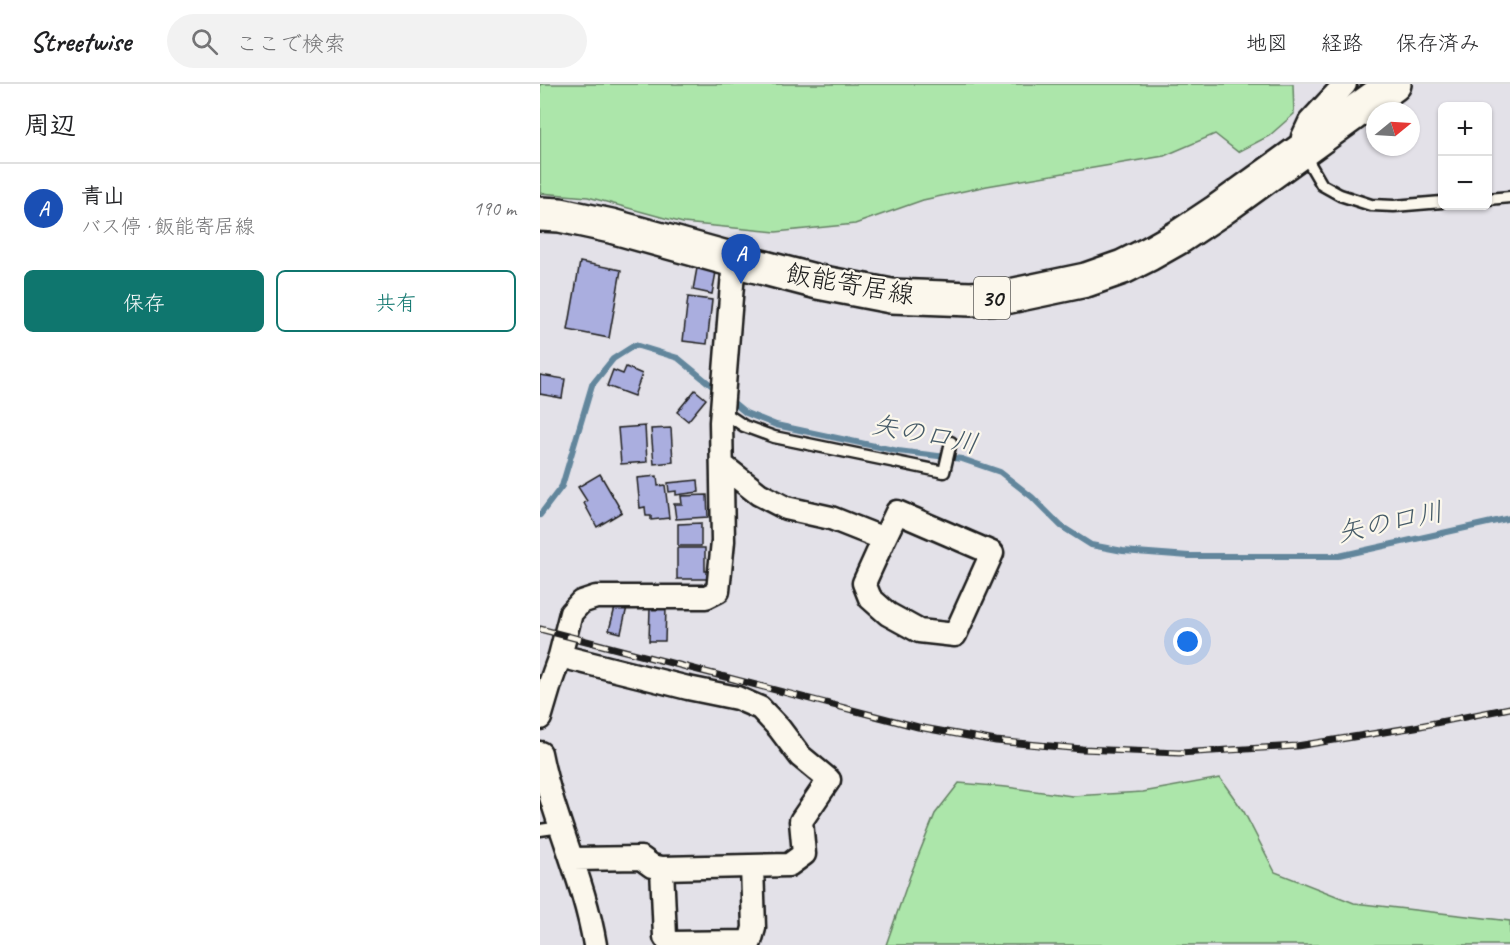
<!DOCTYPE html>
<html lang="ja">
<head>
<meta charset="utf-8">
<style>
  :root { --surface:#fff; --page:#f2f2f2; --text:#202124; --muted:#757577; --line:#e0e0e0; --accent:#0f766e }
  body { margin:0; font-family:Caveat,"Klee One",sans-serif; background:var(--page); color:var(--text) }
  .controls { position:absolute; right:18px; top:18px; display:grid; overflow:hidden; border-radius:9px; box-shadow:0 2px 4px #0004 }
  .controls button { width:54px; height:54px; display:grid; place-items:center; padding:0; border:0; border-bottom:2px solid var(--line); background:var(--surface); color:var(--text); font:30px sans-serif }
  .compass { position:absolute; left:826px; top:18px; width:54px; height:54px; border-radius:50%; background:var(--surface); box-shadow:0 2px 4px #0004; rotate:72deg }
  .you { position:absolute; left:648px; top:558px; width:21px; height:21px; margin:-15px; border:4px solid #fff; border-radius:50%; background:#1a73e8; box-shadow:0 0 0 9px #1a73e833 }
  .badge { display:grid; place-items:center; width:39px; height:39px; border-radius:50%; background:var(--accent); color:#fff; font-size:20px; font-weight:700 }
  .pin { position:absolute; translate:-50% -50px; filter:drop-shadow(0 2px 3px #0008) }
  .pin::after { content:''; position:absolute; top:32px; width:21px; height:18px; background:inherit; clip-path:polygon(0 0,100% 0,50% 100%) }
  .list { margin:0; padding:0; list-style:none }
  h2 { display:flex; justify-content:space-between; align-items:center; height:78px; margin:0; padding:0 24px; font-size:26px }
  h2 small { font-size:20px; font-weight:400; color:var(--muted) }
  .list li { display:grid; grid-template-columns:39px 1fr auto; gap:18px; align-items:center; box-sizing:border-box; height:90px; padding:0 24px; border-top:2px solid var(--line) }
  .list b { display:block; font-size:22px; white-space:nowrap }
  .list p { margin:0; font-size:20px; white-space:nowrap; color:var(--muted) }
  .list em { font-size:20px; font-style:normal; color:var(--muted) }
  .actions { display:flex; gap:12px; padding:18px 24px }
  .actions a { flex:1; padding:14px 0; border:2px solid var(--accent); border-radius:9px; text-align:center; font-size:21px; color:var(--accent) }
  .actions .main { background:var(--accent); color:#fff }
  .icon { flex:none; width:33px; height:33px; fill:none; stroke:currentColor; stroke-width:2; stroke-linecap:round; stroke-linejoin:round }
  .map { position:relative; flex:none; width:970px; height:861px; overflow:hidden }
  header { display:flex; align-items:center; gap:36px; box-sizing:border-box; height:84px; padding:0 30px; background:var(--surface); border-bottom:2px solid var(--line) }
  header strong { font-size:28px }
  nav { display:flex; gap:33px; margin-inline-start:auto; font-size:21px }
  .search { width:420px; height:54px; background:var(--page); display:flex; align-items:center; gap:15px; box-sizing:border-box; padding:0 21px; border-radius:33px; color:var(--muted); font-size:22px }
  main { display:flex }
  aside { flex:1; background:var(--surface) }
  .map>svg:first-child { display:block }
  .green { fill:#ace6aa; stroke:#648163; stroke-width:1.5 }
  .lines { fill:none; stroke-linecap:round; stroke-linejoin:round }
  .stream { stroke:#62869c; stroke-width:6 }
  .building { fill:#aaaedf; stroke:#1c1c1c; stroke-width:1.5 }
  .lane-casing { stroke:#1c1c1c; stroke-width:15 }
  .street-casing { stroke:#1c1c1c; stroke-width:27 }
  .primary-casing { stroke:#1c1c1c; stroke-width:38 }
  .lane { stroke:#fbf7ec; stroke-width:10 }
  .street { stroke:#fbf7ec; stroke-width:22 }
  .primary { stroke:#fbf7ec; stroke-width:33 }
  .rail-casing { stroke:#1c1c1c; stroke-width:7 }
  .rail { stroke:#fbf7ec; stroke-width:4.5; stroke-dasharray:14; stroke-linecap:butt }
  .labels { text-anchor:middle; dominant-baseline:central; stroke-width:4.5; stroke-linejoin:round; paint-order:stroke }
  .shield { fill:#fbf7ec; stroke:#5f5e5a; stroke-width:1.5 }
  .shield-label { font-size:24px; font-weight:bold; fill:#1c1c1c }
  .street-label { font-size:26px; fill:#1c1c1c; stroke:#fbf7ec }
  .water-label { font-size:27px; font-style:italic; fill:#455a67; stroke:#fbf7ec }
</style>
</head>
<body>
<header>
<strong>Streetwise</strong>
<div class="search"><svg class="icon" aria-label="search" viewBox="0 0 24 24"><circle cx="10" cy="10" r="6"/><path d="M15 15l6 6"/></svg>ここで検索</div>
<nav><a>地図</a><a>経路</a><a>保存済み</a></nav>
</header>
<main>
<aside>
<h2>周辺<small></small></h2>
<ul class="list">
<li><span class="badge" style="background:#1a4fb4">A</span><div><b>青山</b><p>バス停 · 飯能寄居線</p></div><em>190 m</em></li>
</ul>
<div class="actions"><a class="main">保存</a><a>共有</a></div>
</aside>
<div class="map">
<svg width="970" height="861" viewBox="0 0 970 861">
  <rect width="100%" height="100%" fill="#e3e1e8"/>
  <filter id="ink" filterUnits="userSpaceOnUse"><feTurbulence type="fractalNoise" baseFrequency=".0167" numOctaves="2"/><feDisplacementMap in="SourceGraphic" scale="12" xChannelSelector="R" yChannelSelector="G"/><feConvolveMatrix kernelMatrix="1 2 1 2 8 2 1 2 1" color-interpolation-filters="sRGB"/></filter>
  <g filter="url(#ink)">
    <!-- green -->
    <path class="green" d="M 0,0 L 753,0 L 754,30 L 729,52 L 698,68 L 675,50 L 624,72 L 447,102 L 383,116 L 315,140 L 236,148 L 143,139 L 48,113 L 0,109 Z
      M 680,694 L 704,728 L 735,788 L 814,819 L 970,837 L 970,861 L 346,861 L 370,792 L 395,730 L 419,699 L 466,703 L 532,712 L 603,708 Z"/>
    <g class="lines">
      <!-- stream -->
      <path class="stream" d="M 188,314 L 206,329 L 236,341 L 358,367 L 422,375 L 460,388 L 492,413 L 521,442 L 551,461 L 583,467 L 649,472 L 799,472 L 970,434
        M 0,431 L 22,402 L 52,301 L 73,275 L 95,261 L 138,274 L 177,306"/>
    </g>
    <!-- building -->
    <path class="building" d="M 40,178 L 81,186 L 69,254 L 28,246 Z
      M 157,184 L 176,188 L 172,210 L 153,206 Z
      M 148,213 L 172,216 L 167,260 L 143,257 Z
      M 86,283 L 102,290 L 94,312 L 67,302 L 73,286 L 83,290 Z
      M 0,291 L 25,295 L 22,314 L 0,310 Z
      M 155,306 L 166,315 L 148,337 L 137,328 Z
      M 105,342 L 107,378 L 81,380 L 78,344 Z
      M 131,344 L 133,378 L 114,380 L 111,345 Z
      M 60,390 L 82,428 L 57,443 L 44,419 L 47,417 L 38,403 Z
      M 117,392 L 118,402 L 125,401 L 129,434 L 111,436 L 111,432 L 106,432 L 105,423 L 100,424 L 97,394 Z
      M 158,396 L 159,408 L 136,411 L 136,407 L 129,408 L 128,399 Z
      M 167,411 L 168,433 L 136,435 L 134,420 L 142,420 L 141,412 Z
      M 161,439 L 161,462 L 138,462 L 138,440 Z
      M 137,464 L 165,464 L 165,487 L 170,487 L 170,495 L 137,495 Z
      M 76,520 L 87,523 L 81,549 L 69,546 Z
      M 110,524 L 126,524 L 125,557 L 109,557 Z"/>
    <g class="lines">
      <defs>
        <path id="lane" d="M 764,70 L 782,101 L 800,111 L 831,121 L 854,122 L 902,118
          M 948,115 L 970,113
          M 182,327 L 204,342 L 234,353 L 404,388 L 411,358
          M 0,746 L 21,743"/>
        <path id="street" d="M 762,67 L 763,53 L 770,38 L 805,0
          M 182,381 L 219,410 L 246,424 L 291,434 L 344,455 L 357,428 L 452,469 L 415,551 L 379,547 L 348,530 L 330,514 L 324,499 L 344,455
          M 20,572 L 148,604 L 197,614 L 220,624 L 239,644 L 260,672 L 289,696 L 261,737 L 264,770 L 249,781 L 122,784 L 112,782 L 101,774 L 33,775
          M 0,634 L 11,597 L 20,572 L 31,529 L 41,518 L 56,513 L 166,513 L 178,507 L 183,457 L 181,338 L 194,176
          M 0,669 C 13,735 44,795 55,861
          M 122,784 L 125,853 L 130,859 L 210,858 L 214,844 L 212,782"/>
        <path id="primary" d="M 0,130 L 20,131 L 71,142 L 194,176 L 278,198 L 351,212 L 431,215 L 470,212 L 546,196 L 583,183 L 609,170 L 639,153 L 678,127 L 854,0"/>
      </defs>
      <!-- lane casing -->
      <use href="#lane" class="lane-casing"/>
      <!-- street casing -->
      <use href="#street" class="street-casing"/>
      <!-- primary casing -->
      <use href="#primary" class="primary-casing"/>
      <!-- lane -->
      <use href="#lane" class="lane"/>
      <!-- street -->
      <use href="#street" class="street"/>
      <!-- primary -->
      <use href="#primary" class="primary"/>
      <defs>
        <path id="rail" d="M 0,545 L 378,643 L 456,657 L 542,665 L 639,669 L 757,662 L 875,643 L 970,624"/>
      </defs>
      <!-- rail casing -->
      <use href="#rail" class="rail-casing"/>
      <!-- rail -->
      <use href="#rail" class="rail"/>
    </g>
  </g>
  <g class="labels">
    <!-- shield labels -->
    <rect class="shield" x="434" y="193" width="36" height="42" rx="4.5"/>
    <g class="shield-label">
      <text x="452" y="214">30</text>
    </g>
    <!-- street labels -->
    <g class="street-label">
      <text transform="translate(310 200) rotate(10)">飯能寄居線</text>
    </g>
    <!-- water labels -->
    <g class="water-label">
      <text transform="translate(385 350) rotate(11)">矢の口川</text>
      <text transform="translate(850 438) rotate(-12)">矢の口川</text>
    </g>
  </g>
</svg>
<div class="controls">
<button>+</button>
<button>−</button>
</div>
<svg class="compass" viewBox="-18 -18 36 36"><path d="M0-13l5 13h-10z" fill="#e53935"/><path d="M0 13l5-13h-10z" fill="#757577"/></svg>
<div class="you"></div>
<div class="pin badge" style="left:201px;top:200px;background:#1a4fb4">A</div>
</div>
</main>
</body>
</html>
